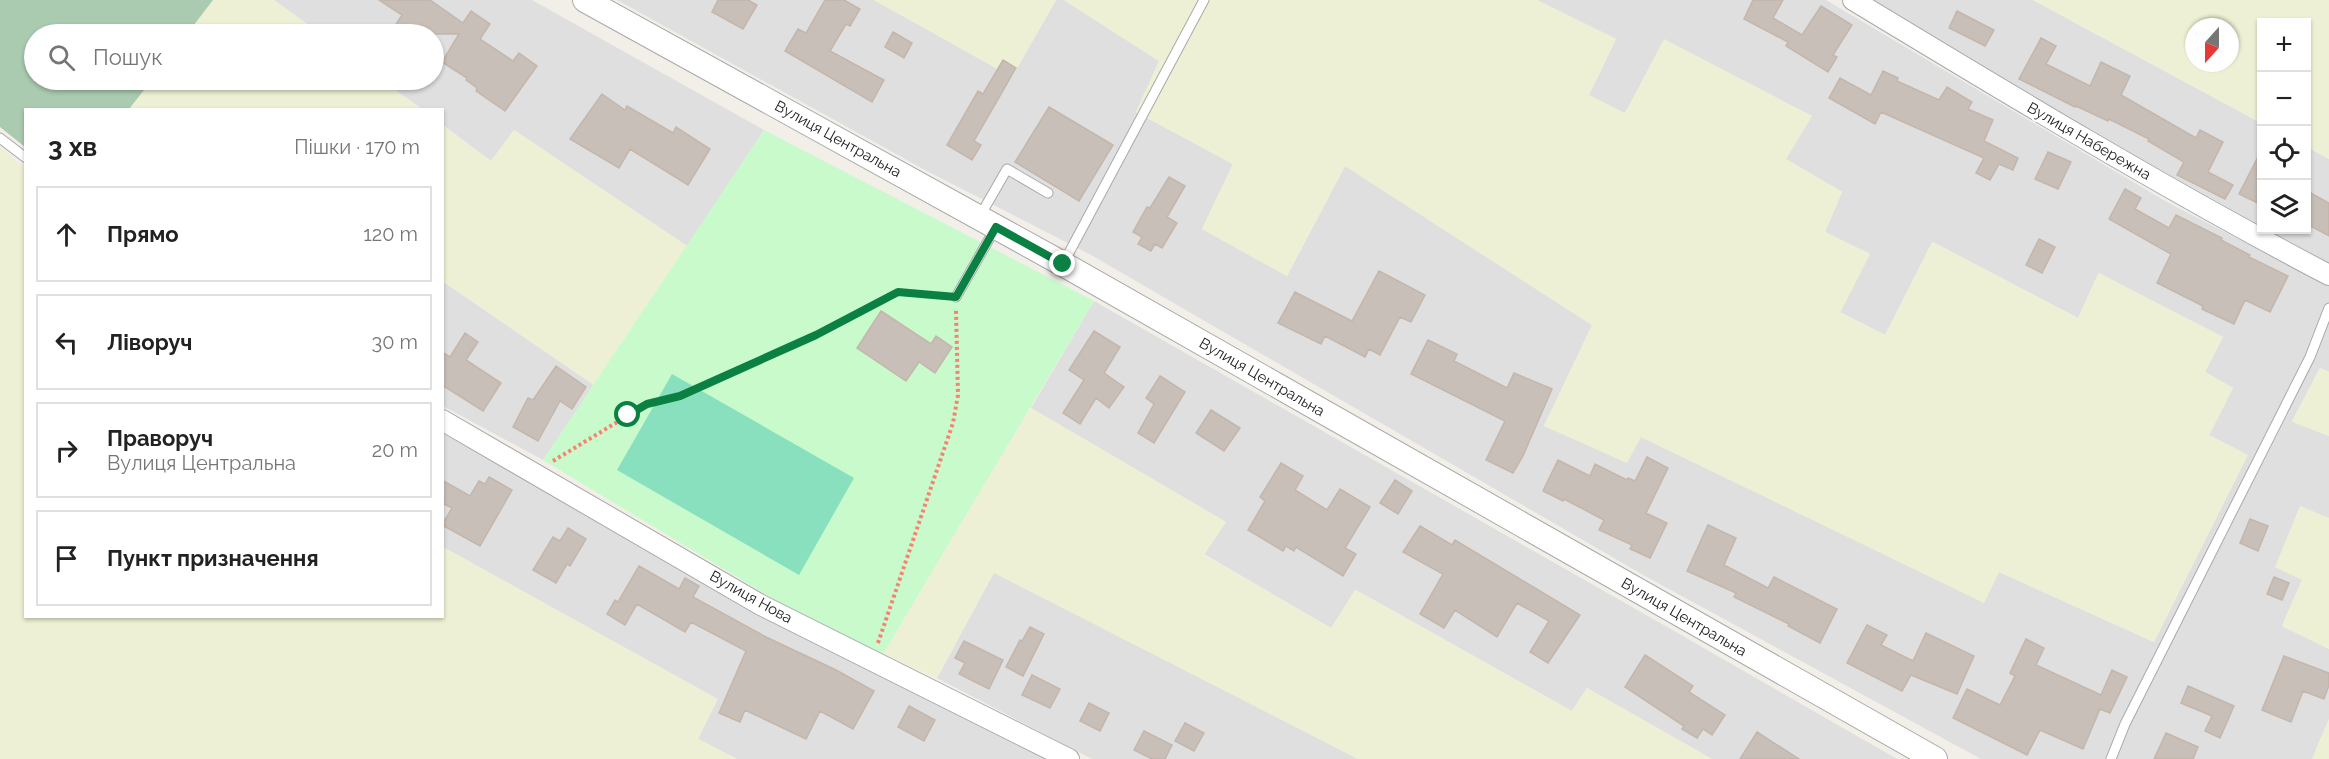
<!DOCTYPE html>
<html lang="uk">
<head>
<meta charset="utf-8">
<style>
  :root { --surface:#fff; --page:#f6f6f6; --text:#222; --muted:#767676; --line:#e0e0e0 }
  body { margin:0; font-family:Raleway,sans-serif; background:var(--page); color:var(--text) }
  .controls { position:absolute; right:18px; top:18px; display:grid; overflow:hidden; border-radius:0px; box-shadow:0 2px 4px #0004 }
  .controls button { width:54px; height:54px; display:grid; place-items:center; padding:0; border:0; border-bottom:2px solid var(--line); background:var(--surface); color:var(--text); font:30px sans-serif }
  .compass { position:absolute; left:2185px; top:18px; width:54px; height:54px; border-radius:50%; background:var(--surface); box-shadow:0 2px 4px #0004; rotate:201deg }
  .stop { position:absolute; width:18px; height:18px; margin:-14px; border:4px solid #0b8043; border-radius:50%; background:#fff }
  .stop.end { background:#0b8043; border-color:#fff; box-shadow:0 2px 6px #0008 }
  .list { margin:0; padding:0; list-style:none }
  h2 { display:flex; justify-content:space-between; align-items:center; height:78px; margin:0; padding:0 24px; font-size:26px }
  h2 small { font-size:20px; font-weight:400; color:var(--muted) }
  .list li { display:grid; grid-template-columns:39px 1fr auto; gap:18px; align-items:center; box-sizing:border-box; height:96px; margin:0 12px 12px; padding:0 12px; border:2px solid var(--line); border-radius:0px }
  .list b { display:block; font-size:22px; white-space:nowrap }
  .list p { margin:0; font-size:20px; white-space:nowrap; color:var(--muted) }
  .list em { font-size:20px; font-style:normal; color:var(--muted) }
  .icon { flex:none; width:33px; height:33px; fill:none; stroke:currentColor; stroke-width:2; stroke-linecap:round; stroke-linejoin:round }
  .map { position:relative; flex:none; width:2329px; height:759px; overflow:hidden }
  .search { position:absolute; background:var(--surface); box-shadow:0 2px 4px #0004; left:24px; top:24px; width:420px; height:66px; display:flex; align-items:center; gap:15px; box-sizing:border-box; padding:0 21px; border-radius:33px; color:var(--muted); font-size:22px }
  .panel { position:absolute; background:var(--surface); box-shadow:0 2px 4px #0004; left:24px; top:108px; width:420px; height:510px; border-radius:0px }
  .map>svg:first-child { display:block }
  .residential { fill:#e0dfdf }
  .farmland { fill:#eef0d5; fill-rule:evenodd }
  .cemetery { fill:#aacbaf }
  .park { fill:#c8facc }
  .pitch { fill:#88e0be }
  .building { fill:#c7bfb8; stroke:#c4b6ab; stroke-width:1.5 }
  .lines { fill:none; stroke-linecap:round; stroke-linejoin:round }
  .service-casing { stroke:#a9a9a9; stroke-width:11 }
  .minor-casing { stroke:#a9a9a9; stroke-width:22 }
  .tertiary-casing { stroke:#a9a9a9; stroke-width:26 }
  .path { stroke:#fa8072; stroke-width:4; stroke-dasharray:3 3; stroke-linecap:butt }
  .service { stroke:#fff; stroke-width:9 }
  .minor { stroke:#fff; stroke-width:20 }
  .tertiary { stroke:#fff; stroke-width:24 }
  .route { stroke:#0b8043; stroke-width:8 }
  .labels { text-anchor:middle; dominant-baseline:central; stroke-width:4.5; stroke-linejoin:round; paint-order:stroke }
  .street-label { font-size:15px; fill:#222; stroke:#fff }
</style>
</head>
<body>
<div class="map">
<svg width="2329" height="759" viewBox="0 0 2329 759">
  <rect width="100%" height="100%" fill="#f2efe9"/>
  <!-- residential -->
  <path class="residential" d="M 274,0 L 532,0 L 764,130 L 687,246 L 514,130 L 491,161 L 443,125 L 442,110 L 422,109 L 381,80 L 434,80 L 434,34 L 321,34 Z
    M 617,0 L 874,0 L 1012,77 L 1056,0 L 1064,0 L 1159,61 L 1136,112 L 1233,164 L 1202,229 L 1287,276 L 1345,166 L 1592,325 L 1544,426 L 1641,437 L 1984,602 L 1999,572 L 2154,642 L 2247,455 L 2209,435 L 2233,388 L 2205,372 L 2223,337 L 2098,274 L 2078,318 L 1933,242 L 1885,335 L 1840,312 L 1870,254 L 1825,232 L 1842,192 L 1786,159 L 1812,115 L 1625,114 L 1589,95 L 1616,39 L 1537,0 L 1826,0 L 2167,202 L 2329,286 L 2329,372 L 2320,368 L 2292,421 L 2329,436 L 2329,518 L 2300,507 L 2302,580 L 2282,626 L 2329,649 L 2329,719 L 2312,759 L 1981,759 L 1645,576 L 1091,255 L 925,170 Z
    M 1870,0 L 2033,0 L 2261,123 L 2261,226 L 2140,158 Z
    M 2307,147 L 2329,159 L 2329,263 L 2268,230 L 2306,230 Z
    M 442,281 L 594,385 L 543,460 L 443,406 Z
    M 1094,301 L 1655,620 L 1897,759 L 1712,759 L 1587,688 L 1572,711 L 1356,590 L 1331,628 L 1204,554 L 1226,522 L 1031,408 Z
    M 442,433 L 755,610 L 1046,759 L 737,759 L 698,739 L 717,699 L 443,547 Z
    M 994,572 L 1160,656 L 1358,759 L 1092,759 L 937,678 Z"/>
  <!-- farmland -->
  <path class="farmland" d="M 213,0 L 274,0 L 321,34 L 187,34 Z
    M 874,0 L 1056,0 L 1012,77 Z
    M 1064,0 L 1537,0 L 1616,39 L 1589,95 L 1625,113 L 1664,39 L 1812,116 L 1786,159 L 1842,192 L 1825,232 L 1870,254 L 1840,313 L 1885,335 L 1932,242 L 2078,318 L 2099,273 L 2223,337 L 2205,372 L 2233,388 L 2209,435 L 2248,455 L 2154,642 L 1999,572 L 1984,603 L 1641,437 L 1627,463 L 1544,426 L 1592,325 L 1345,166 L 1287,276 L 1202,229 L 1233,164 L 1136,112 L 1159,61 Z
    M 2033,0 L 2329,0 L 2329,159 L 2307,147 L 2306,22 L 2262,22 L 2261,123 ZM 2194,27 L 2230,27 L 2230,63 L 2194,63 Z
    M 152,80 L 381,80 L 422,109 L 129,110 Z
    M 442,125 L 491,161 L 514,130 L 687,246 L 594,385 L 443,281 Z
    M 0,147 L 25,168 L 26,616 L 442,616 L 443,547 L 718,699 L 698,739 L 737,759 L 0,759 Z
    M 2320,368 L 2329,372 L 2329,436 L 2292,422 Z
    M 1031,408 L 1226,522 L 1204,555 L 1331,628 L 1355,590 L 1572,711 L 1587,688 L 1712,759 L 1358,759 L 994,573 L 937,678 L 883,654 Z
    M 2300,506 L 2329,518 L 2329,649 L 2282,626 L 2302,580 L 2275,567 Z
    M 2329,719 L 2329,759 L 2312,759 Z"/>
  <!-- cemetery -->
  <path class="cemetery" d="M 0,0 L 213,0 L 187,34 L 34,34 L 34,80 L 152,80 L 129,109 L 26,110 L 25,147 L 0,127 Z"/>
  <!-- park -->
  <path class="park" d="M 764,130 L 1094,301 L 883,654 L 775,600 L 543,460 Z"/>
  <!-- pitch -->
  <path class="pitch" d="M 672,374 L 854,478 L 799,575 L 617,470 Z"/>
  <!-- building -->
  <path class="building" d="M 379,0 L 430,0 L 463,23 L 471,11 L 490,24 L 480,39 L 513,61 L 519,53 L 537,66 L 505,111 L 476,91 L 477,88 L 466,80 L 467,78 L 442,62 L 459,34 L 390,34 L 402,15 Z
    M 718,0 L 748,0 L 757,5 L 743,29 L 712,12 Z
    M 825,0 L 844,0 L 860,9 L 850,26 L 846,24 L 830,51 L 884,80 L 872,102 L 785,51 L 798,29 L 806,33 Z
    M 1753,0 L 1783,0 L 1773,18 L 1802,35 L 1821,6 L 1852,25 L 1833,55 L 1837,57 L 1828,72 L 1786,46 L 1788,42 L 1744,19 Z
    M 1957,11 L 1994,30 L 1985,46 L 1949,28 Z
    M 893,32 L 912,43 L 904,58 L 885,47 Z
    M 2041,38 L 2056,46 L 2046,64 L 2090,86 L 2101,62 L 2130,76 L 2121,95 L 2196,138 L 2200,130 L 2223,142 L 2208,172 L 2233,185 L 2225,199 L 2177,175 L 2184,162 L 2148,141 L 2149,139 L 2109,119 L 2108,121 L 2076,106 L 2075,107 L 2019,79 Z
    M 1003,60 L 1016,68 L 974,141 L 981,145 L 972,160 L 947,145 L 978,91 L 983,94 Z
    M 1883,71 L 1898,78 L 1897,81 L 1939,100 L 1947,87 L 1972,102 L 1968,109 L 1993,120 L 1984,141 L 2018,158 L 2013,170 L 1999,164 L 1990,180 L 1976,173 L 1984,158 L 1881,112 L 1875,124 L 1829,98 L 1840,78 L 1871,95 Z
    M 602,94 L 625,110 L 627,106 L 673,133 L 676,127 L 710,149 L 688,185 L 630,149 L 619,168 L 570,139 Z
    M 1049,107 L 1113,145 L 1079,201 L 1015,162 Z
    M 2262,149 L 2262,205 L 2239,194 Z
    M 2048,152 L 2071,162 L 2058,189 L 2035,179 Z
    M 1169,177 L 1185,186 L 1167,217 L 1177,223 L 1162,248 L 1155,244 L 1151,251 L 1138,244 L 1142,237 L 1133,232 L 1147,207 L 1150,208 Z
    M 2125,189 L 2141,198 L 2135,209 L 2169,228 L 2176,215 L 2222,238 L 2221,240 L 2250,255 L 2249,257 L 2288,276 L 2270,312 L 2245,300 L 2234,324 L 2202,309 L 2203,306 L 2157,283 L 2171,254 L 2109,219 Z
    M 2307,191 L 2329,203 L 2329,236 L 2307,224 Z
    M 2039,239 L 2055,247 L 2042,273 L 2026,265 Z
    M 1379,271 L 1425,295 L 1411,322 L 1400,317 L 1380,355 L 1369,349 L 1365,357 L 1325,336 L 1321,344 L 1278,323 L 1295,292 L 1352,321 Z
    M 881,311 L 931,344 L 936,336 L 952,347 L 935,373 L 919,362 L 906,381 L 857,348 Z
    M 1094,331 L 1120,347 L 1104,373 L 1124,387 L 1109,408 L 1096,398 L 1080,424 L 1063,413 L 1084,380 L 1069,370 Z
    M 465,333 L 478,342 L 466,360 L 501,383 L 483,411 L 442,385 L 442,352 L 450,357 Z
    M 1428,340 L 1457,354 L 1454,361 L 1507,388 L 1514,373 L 1552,389 L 1523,456 L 1513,473 L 1486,460 L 1505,421 L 1411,374 Z
    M 556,366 L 586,387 L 572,409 L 560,401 L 538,441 L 513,427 L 528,398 L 533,400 Z
    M 1160,376 L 1185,392 L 1154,443 L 1138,433 L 1154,404 L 1146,398 Z
    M 1211,410 L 1240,428 L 1224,451 L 1196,433 Z
    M 1647,457 L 1668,468 L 1646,513 L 1667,523 L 1650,558 L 1630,549 L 1632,545 L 1599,530 L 1604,520 L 1564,499 L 1563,501 L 1543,491 L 1558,460 L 1590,476 L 1595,464 L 1627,480 L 1628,478 L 1635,481 Z
    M 1281,463 L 1303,476 L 1295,490 L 1327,510 L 1340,489 L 1370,507 L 1345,548 L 1356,554 L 1343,576 L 1296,547 L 1294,551 L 1286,546 L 1283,551 L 1248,530 L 1265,501 L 1260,497 Z
    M 489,477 L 512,490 L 480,546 L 442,525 L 452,508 L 442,503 L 442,480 L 470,496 L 479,481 L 485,484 Z
    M 1395,480 L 1412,491 L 1398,514 L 1380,503 Z
    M 2250,519 L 2268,526 L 2258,551 L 2240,543 Z
    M 1708,525 L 1736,538 L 1724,565 L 1768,588 L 1774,577 L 1837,609 L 1820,643 L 1788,626 L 1789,624 L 1734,597 L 1736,593 L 1687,571 Z
    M 1420,526 L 1452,545 L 1455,540 L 1580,615 L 1548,663 L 1530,652 L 1549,621 L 1517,603 L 1497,637 L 1455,610 L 1444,628 L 1420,614 L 1443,574 L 1403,552 Z
    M 568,528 L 586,539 L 570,566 L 567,564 L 556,583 L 533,570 L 553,537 L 560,541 Z
    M 639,566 L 679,589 L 685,578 L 699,586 L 693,597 L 766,637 L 836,670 L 874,691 L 853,729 L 820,711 L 806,739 L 745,710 L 740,722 L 719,713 L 746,651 L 691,622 L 685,632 L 637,604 L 625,625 L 607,614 L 615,600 L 618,602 Z
    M 2274,577 L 2289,583 L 2282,600 L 2267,594 Z
    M 1867,625 L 1887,635 L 1881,645 L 1913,661 L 1926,633 L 1974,656 L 1957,694 L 1911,675 L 1902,691 L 1847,663 Z
    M 1030,627 L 1044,634 L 1023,676 L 1006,667 L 1020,640 L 1022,641 Z
    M 2026,639 L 2044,648 L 2036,665 L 2101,695 L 2112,670 L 2127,677 L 2110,713 L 2100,709 L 2083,749 L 2040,730 L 2027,755 L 1953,718 L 1967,689 L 2000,705 L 2015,676 L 2010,673 Z
    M 964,641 L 1003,660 L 989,689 L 959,674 L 965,663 L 955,658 Z
    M 1645,655 L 1693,686 L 1689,692 L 1725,715 L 1712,735 L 1703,729 L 1697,738 L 1682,729 L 1684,726 L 1625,687 Z
    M 2284,656 L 2329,673 L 2329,685 L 2324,699 L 2303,691 L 2291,722 L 2262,710 Z
    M 1032,675 L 1060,689 L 1050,708 L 1022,695 Z
    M 2188,686 L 2234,706 L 2220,738 L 2205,731 L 2212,716 L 2181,703 Z
    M 1089,703 L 1109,713 L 1100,731 L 1080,721 Z
    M 909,706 L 935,720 L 924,741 L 898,727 Z
    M 1185,723 L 1204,733 L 1194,751 L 1175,741 Z
    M 1144,731 L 1172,745 L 1165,759 L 1152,759 L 1134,750 Z
    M 1757,732 L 1799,759 L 1740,759 Z
    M 2166,733 L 2198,747 L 2193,759 L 2154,759 Z"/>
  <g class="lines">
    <defs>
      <path id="service" d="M 0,138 L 26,158
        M 980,216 L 1007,169 L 1048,193
        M 1063,264 L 1204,0
        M 956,297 L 996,227
        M 2111,759 L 2125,724 L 2310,357 L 2329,308"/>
      <path id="minor" d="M 1853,0 C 2010,95 2167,190 2329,275
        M 442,420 L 761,605 L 1069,759"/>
      <path id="tertiary" d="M 585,0 L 1063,264 L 1935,759"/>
    </defs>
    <!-- service casing -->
    <use href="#service" class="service-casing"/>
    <!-- minor casing -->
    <use href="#minor" class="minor-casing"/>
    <!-- tertiary casing -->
    <use href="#tertiary" class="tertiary-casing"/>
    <!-- path -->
    <path class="path" d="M 553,461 L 647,404 L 680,396 L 816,335 L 898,292 L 942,296
      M 878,643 L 953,423 L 958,395 L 956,310"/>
    <!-- service -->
    <use href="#service" class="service"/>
    <!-- minor -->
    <use href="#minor" class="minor"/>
    <!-- tertiary -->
    <use href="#tertiary" class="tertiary"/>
  </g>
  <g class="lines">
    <!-- route -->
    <path class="route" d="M 628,415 L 647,404 L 680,396 L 816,335 L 898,292 L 956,297 L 996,227 L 1063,264"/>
  </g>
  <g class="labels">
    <!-- street labels -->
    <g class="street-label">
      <text transform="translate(838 139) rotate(29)">Вулиця Центральна</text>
      <text transform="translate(2089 141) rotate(30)">Вулиця Набережна</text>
      <text transform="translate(1262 377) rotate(30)">Вулиця Центральна</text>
      <text transform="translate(751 597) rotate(29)">Вулиця Нова</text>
      <text transform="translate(1684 617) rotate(30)">Вулиця Центральна</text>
    </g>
  </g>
</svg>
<div class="controls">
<button>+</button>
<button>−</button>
<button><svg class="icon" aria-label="locate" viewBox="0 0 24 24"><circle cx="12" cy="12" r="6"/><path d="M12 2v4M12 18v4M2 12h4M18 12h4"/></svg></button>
<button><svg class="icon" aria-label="layers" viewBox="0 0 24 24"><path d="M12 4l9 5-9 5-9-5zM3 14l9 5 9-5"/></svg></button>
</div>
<svg class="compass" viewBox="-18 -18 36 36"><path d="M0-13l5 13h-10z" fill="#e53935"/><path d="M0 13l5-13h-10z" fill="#767676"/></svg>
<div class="stop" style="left:628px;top:415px"></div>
<div class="stop end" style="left:1063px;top:264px"></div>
<div class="search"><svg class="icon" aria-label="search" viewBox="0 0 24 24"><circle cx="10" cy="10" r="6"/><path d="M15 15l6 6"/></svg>Пошук</div>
<section class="panel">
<h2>3 хв<small>Пішки · 170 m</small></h2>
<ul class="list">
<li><svg class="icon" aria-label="ahead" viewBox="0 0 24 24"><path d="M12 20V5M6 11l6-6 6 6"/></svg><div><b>Прямо</b></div><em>120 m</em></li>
<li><svg class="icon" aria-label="left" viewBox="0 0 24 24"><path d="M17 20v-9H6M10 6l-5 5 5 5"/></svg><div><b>Ліворуч</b></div><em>30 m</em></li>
<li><svg class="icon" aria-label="right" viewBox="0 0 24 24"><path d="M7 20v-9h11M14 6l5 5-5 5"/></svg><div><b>Праворуч</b><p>Вулиця Центральна</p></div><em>20 m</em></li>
<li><svg class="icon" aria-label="arrive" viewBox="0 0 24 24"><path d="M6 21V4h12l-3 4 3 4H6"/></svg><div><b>Пункт призначення</b></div></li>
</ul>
</section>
</div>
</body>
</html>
